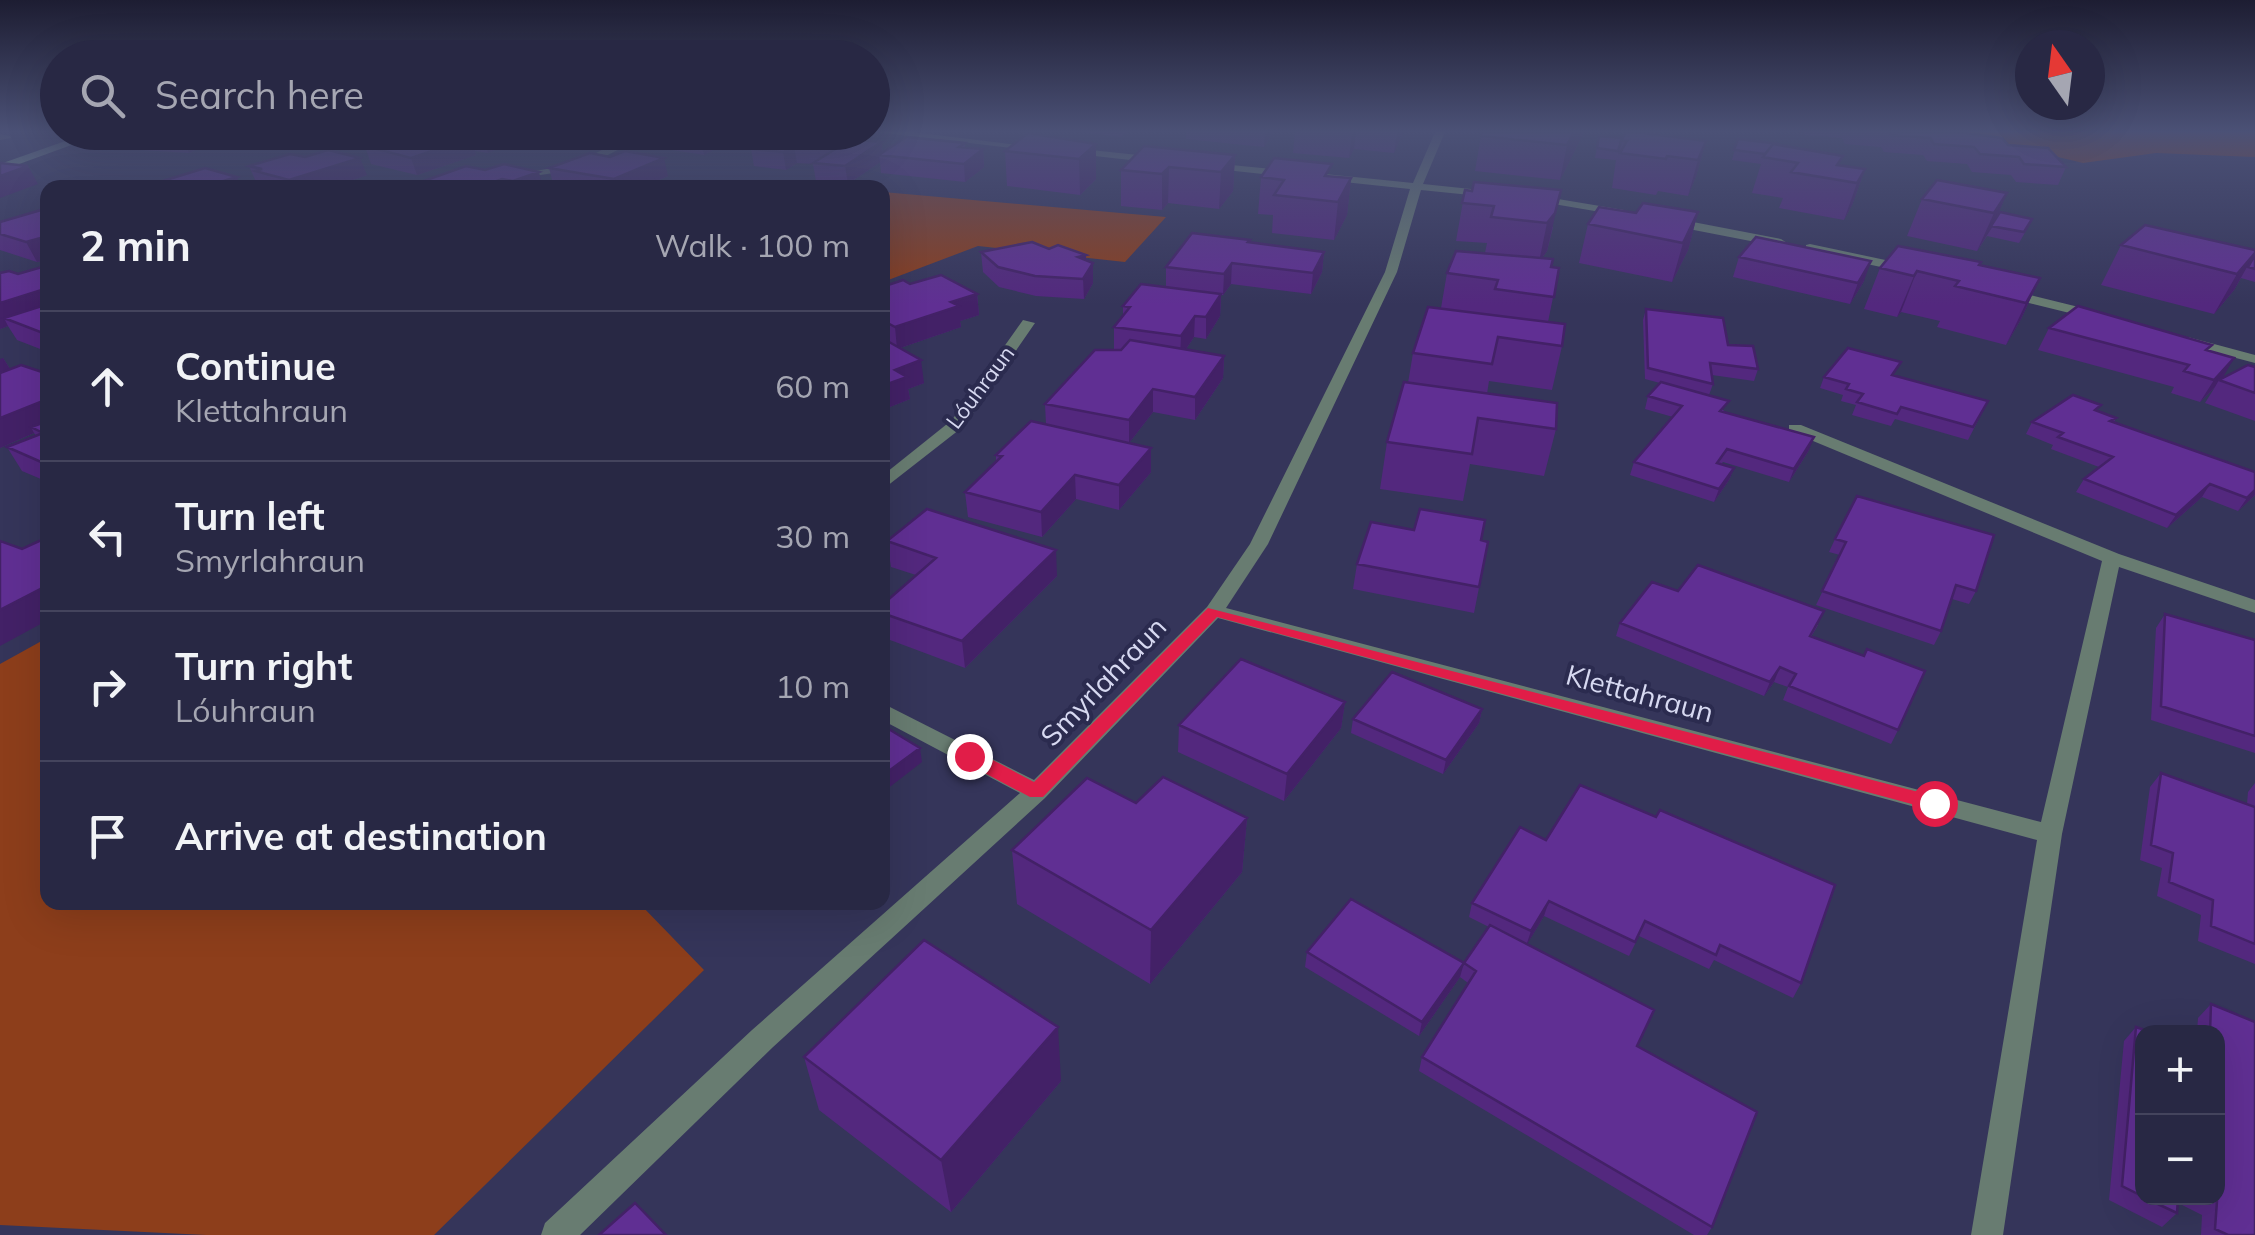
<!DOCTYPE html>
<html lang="en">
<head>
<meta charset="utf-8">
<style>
  :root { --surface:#282844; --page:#34344f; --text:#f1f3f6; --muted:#a5a6b2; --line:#44445d }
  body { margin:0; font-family:Mulish,sans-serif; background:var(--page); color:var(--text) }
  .controls { position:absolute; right:30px; bottom:30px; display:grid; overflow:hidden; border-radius:20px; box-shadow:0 10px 40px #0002 }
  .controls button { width:90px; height:90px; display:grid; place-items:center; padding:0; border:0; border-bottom:2px solid var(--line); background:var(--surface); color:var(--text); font:50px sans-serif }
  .compass { position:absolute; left:2015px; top:30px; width:90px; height:90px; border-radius:50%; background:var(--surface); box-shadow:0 10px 40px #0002; rotate:346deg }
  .stop { position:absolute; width:30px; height:30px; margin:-22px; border:8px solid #e11d48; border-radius:50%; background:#fff }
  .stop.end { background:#e11d48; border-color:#fff; box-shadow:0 2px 10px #0008 }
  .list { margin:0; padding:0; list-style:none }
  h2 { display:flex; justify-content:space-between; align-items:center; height:130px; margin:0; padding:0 40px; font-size:42px }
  h2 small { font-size:32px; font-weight:400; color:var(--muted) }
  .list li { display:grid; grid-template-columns:65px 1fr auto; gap:30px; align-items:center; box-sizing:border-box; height:150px; padding:0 40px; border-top:2px solid var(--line) }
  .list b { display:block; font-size:38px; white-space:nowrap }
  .list p { margin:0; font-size:32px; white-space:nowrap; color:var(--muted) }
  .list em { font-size:32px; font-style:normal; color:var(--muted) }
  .icon { flex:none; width:55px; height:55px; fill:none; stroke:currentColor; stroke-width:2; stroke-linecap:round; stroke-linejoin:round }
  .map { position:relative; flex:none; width:2255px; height:1235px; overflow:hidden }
  .search { position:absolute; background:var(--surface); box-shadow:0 10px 40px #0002; left:40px; top:40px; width:850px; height:110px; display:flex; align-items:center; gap:25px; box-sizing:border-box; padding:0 35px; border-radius:55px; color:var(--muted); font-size:38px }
  .panel { position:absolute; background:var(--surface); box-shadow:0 10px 40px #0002; left:40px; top:180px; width:850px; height:730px; border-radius:20px }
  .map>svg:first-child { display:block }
  .green { fill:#8d3e1b }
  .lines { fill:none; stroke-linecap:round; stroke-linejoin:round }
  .street { fill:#687c71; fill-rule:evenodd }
  .secondary { fill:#80a190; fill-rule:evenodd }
  .wall { fill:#53287e }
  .shaded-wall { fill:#432167 }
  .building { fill:#602f93; stroke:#432167; stroke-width:2.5 }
  .route { fill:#e11d48 }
  .labels { text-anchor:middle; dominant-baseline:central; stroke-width:8; stroke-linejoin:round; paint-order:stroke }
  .far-street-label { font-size:22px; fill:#d7d9f1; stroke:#2b2b4f }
  .street-label { font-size:28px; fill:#d7d9f1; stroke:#2b2b4f }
</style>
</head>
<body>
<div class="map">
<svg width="2255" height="1235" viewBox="0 0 2255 1235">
  <rect width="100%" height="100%" fill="#35355a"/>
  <!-- green -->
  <path class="green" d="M 1954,132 L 2255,132 L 2255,157 L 2156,153 L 2083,163 Z
    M 883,192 L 1166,217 L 1125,262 L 978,246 L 883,282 Z
    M 47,638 L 48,902 L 639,903 L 704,970 L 434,1235 L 206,1235 L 0,1225 L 0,664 Z"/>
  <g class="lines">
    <!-- street -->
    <path class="street" d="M 638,132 L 652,132 L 581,169 L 513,179 L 508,176 L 574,164 Z
      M 876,132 L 912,132 L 1043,148 L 1038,151 Z
      M 1435,132 L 1445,132 L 1423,184 L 1490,191 L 1496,194 L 1490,197 L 1421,190 L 1397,272 L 1268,544 L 1226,608 L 2041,822 L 2102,561 L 1789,431 L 1789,425 L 1801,425 L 2119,554 L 2255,600 L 2255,613 L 2119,567 L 2062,834 L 2003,1235 L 1971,1235 L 2037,840 L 1218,618 L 1045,798 L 772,1048 L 580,1235 L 541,1235 L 545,1223 L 752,1030 L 1020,793 L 882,720 L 882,703 L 1034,780 L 1207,607 L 1250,544 L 1385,272 L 1410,189 L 1325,180 L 1320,177 L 1325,174 L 1413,183 Z
      M 0,134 L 10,136 L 11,138 L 0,140 Z
      M 1072,148 L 1157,157 L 1162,160 L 1157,163 L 1068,153 Z
      M 1211,163 L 1291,171 L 1296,174 L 1291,177 L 1207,168 L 1207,164 Z
      M 1534,195 L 1624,210 L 1630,213 L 1624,216 L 1530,200 L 1530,196 Z
      M 1667,217 L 1781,239 L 1787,243 L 1781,247 L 1663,224 L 1661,221 Z
      M 1810,244 L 1909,265 L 1915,269 L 1909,273 L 1806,251 L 1806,245 Z
      M 2005,289 L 2103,313 L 2105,316 L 2098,320 L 2000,296 L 1998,293 Z
      M 1023,320 L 1035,323 L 964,426 L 882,490 L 882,476 L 952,420 Z
      M 2188,337 L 2255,355 L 2255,363 L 2183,344 L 2183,338 Z"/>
    <!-- secondary -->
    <path class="secondary" d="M 91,132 L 107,132 L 0,171 L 0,164 Z"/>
  </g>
  <!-- wall -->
  <path class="wall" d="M 116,132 L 232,132 L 189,153 L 124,149 Z
    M 470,132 L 510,133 L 513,142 L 488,153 L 475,151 L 476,155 L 417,175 L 371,164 L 365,146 L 419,137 L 466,137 L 475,133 Z
    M 529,132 L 595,132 L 584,138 Z
    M 649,132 L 739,132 L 739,136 L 704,155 L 653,147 Z
    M 784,132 L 861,132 L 862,140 L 881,142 L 883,152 L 965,143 L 965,147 L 983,149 L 984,167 L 965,182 L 881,173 L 880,162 L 848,184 L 816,181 L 813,164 L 797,163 L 786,170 L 754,166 L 751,149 Z
    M 1082,132 L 1127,132 L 1121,137 Z
    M 1186,132 L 1273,132 L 1264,147 L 1186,139 Z
    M 1295,132 L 1403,132 L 1394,153 L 1354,149 L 1349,158 L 1293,153 Z
    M 1584,132 L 1560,180 L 1475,171 L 1481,136 Z
    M 1803,132 L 1958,132 L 2008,145 L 2066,167 L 2058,185 L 2016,182 L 2011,175 L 1972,172 L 1967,164 L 1927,161 L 1923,155 L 1884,152 L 1881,147 L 1845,144 L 1842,138 L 1805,135 Z
    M 1599,136 L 1706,141 L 1696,176 L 1688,196 L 1658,191 L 1656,195 L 1612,188 L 1616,160 L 1595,158 Z
    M 1738,139 L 1778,145 L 1839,165 L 1865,169 L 1852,205 L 1844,220 L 1779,208 L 1783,198 L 1752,193 L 1761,164 L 1732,160 Z
    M 1096,144 L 1096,179 L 1080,195 L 1007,186 L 1005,151 Z
    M 1235,155 L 1233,191 L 1219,209 L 1168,203 L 1162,210 L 1121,206 L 1121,170 Z
    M 249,166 L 367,175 L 330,188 L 262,188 L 261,185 L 257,184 Z
    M 549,168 L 668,176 L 641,188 L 559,188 L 554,187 Z
    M 485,170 L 543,188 L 420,188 L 418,183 Z
    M 1331,176 L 1351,178 L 1347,215 L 1334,240 L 1272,233 L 1273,215 L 1258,214 L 1261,177 Z
    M 1474,182 L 1553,227 L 1547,251 L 1542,258 L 1551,267 L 1559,268 L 1548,322 L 1562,346 L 1552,390 L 1489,381 L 1487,394 L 1556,429 L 1544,476 L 1470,464 L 1463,501 L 1380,489 L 1387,442 L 1408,383 L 1413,353 L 1441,308 L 1447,273 L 1485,253 L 1487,243 L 1456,241 L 1465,190 L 1472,191 Z
    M 2007,193 L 1995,220 L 2027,229 L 2019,243 L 1987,236 L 1977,251 L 1907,236 L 1922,199 Z
    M 48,208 L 48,259 L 37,262 L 0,250 L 0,222 Z
    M 1698,212 L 1688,250 L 1672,282 L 1579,263 L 1588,224 L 1636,213 Z
    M 1250,243 L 1324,252 L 1322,272 L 1311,294 L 1231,284 L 1223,295 L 1221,295 L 1220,316 L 1206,339 L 1194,337 L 1186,349 L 1224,356 L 1223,378 L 1195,420 L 1153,412 L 1129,443 L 1151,472 L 1119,510 L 1076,499 L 1042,537 L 968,517 L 965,492 L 996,462 L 996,455 L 1046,424 L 1045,404 L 1121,350 L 1114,349 L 1114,327 L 1123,315 L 1123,306 L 1166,287 L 1166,267 Z
    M 2121,245 L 2255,250 L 2255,282 L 2241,278 L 2234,290 L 2214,314 L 2101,285 Z
    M 1049,249 L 1093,263 L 1093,283 L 1084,299 L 1036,296 L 999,287 L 983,272 L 981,252 Z
    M 1739,257 L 1864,281 L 1850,304 L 1733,277 Z
    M 1980,265 L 2040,278 L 2021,319 L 2006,345 L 1937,327 L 1940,321 L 1901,312 L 1897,317 L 1864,309 L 1880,268 Z
    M 48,269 L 48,352 L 17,340 L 8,326 L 0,329 L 18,274 Z
    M 910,284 L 977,294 L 979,315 L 960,321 L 961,327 L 900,348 L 924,383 L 908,389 L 910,399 L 882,410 L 882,287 Z
    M 1646,309 L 1728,345 L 1758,369 L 1754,381 L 1712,375 L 1713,384 L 1709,395 L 1725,412 L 1809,450 L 1789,482 L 1723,462 L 1721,464 L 1734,468 L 1729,480 L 1714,502 L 1630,475 L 1634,462 L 1673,417 L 1645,409 L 1648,396 L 1660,383 L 1645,379 L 1643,320 Z
    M 2049,328 L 2209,351 L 2222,379 L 2255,367 L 2255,421 L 2205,403 L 2215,387 L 2200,402 L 2171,393 L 2174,387 L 2038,350 Z
    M 3,358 L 10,369 L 48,374 L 48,482 L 22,471 L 7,447 L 36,436 L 34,433 L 0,448 Z
    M 1895,376 L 1988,401 L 1968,440 L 1895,419 L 1891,426 L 1852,415 L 1856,405 L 1841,401 L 1843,395 L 1820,388 L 1824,377 Z
    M 2098,411 L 2116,418 L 2114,422 L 2255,495 L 2238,511 L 2202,497 L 2167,528 L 2076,492 L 2084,479 L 2099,467 L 2051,449 L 2053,445 L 2026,434 L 2032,422 Z
    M 1414,530 L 1488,542 L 1474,613 L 1353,589 L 1357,564 Z
    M 1835,539 L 1976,591 L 1969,604 L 1952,599 L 1941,631 L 1934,645 L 1816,605 L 1840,555 L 1829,552 Z
    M 887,541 L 1057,576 L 965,668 L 882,637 L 882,605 L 916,575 L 891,567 Z
    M 1678,591 L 1818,625 L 1811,637 L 1898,730 L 1891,744 L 1783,700 L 1788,687 L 1774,682 L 1764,696 L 1616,636 L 1620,623 Z
    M 2165,614 L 2255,640 L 2255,753 L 2151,720 L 2156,628 Z
    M 1345,702 L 1341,728 L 1284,801 L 1178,752 L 1179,725 Z
    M 1482,709 L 1479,723 L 1443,774 L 1351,733 L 1353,719 Z
    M 2161,773 L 2247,804 L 2248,792 L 2255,783 L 2255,964 L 2198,941 L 2201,915 L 2157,896 L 2162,868 L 2140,860 L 2150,787 Z
    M 1136,803 L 1247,818 L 1242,872 L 1150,984 L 1017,904 L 1012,850 Z
    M 1520,827 L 1801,983 L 1793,998 L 1714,960 L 1709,969 L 1639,936 L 1629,956 L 1544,916 L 1527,944 L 1637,1047 L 1712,1227 L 1707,1235 L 1694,1235 L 1419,1071 L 1422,1057 L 1468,983 L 1460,977 L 1419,1036 L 1305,967 L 1307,952 L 1464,963 L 1489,927 L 1469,917 L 1472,903 Z
    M 2211,1004 L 2255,1022 L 2255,1235 L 2201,1235 L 2202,1215 L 2178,1203 L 2177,1213 L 2162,1227 L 2109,1200 L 2124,1041 L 2136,1027 L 2150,1032 L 2142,1032 L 2142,1198 L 2218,1198 L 2218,1032 L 2197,1032 L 2198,1018 Z
    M 804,1057 L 1061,1081 L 951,1212 L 819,1110 Z"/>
  <!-- shaded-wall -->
  <path class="shaded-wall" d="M 180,132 L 232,132 L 232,133 L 189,153 Z
    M 583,132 L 595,132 L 584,138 Z
    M 699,132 L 739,132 L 739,136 L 704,155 Z
    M 858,132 L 861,132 L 863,148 L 848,139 Z
    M 1265,132 L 1273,132 L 1264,147 Z
    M 1352,132 L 1356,132 L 1354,149 L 1349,158 Z
    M 1397,132 L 1403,132 L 1394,153 Z
    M 1574,132 L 1584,132 L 1560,180 L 1567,145 Z
    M 510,133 L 513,142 L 488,153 L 485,144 Z
    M 471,138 L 476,155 L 417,175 L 411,158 Z
    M 1706,141 L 1696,176 L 1688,196 L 1698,160 Z
    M 881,142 L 883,155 L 879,155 L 880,162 L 848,184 L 845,166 Z
    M 1096,144 L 1096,179 L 1080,195 L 1079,159 Z
    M 794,146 L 797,163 L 786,170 L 783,152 Z
    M 983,149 L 984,167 L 965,182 L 964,164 Z
    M 1235,155 L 1233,191 L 1219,209 L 1221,172 Z
    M 360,158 L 367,175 L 330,188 L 293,188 L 289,180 Z
    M 664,158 L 668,176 L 641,188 L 616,188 L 614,179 Z
    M 28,166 L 38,184 L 0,198 L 0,176 Z
    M 1169,167 L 1168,203 L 1162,210 L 1162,174 Z
    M 1865,169 L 1852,205 L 1844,220 L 1857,183 Z
    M 539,172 L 543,188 L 515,188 L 513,181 Z
    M 237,177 L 241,188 L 215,188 L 213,184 Z
    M 1351,178 L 1347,215 L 1334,240 L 1338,202 Z
    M 502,179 L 505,188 L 478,188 Z
    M 1561,190 L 1547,251 L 1539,262 L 1547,223 Z
    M 2007,193 L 1993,226 L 1977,251 L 1994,213 Z
    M 1698,212 L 1688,250 L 1672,282 L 1683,243 Z
    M 48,236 L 48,259 L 37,262 L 26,242 Z
    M 1324,252 L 1322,272 L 1311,294 L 1313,273 Z
    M 2255,253 L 2234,290 L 2214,314 L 2237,274 Z
    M 1086,255 L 1086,274 L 1093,263 L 1093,283 L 1084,299 L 1083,279 L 1078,257 Z
    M 1871,261 L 1864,281 L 1850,304 L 1858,283 Z
    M 1232,263 L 1231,284 L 1223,295 L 1224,274 Z
    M 1917,271 L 1901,312 L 1897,317 L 1914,276 Z
    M 2040,278 L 2021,319 L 2006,345 L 2026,303 Z
    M 48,288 L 48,313 L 4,318 L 8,326 L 0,329 L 0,303 Z
    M 977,294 L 979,315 L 960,321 L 961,327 L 897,349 L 895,327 L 951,302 Z
    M 1221,294 L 1220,316 L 1206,339 L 1206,317 Z
    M 1195,316 L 1194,337 L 1180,358 L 1181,336 Z
    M 1224,356 L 1223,378 L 1195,420 L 1195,397 Z
    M 3,358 L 17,380 L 0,386 L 0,359 Z
    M 2234,358 L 2221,381 L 2219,380 L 2215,387 L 2200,402 L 2214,380 Z
    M 921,360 L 924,383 L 908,389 L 910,399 L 882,410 L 882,386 L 895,370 Z
    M 1153,389 L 1153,412 L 1129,443 L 1129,420 Z
    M 48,399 L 48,428 L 31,427 L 34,433 L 0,448 L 0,418 Z
    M 1814,437 L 1809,450 L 1789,482 L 1794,469 Z
    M 1151,448 L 1151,472 L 1119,510 L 1119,485 Z
    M 1734,468 L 1729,480 L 1714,502 L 1719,489 Z
    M 1075,475 L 1076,499 L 1042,537 L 1041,512 Z
    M 2210,484 L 2202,497 L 2167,528 L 2176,515 Z
    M 2255,490 L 2255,495 L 2238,511 L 2247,498 Z
    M 1056,550 L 1057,576 L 965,668 L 962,641 Z
    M 48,585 L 48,620 L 0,646 L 0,610 Z
    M 1780,667 L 1774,682 L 1764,696 L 1770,682 Z
    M 1345,702 L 1341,728 L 1284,801 L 1287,774 Z
    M 1482,709 L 1479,723 L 1443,774 L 1446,760 Z
    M 920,748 L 922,762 L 882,793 L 882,776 Z
    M 1247,818 L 1242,872 L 1150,984 L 1151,930 Z
    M 1549,901 L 1544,916 L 1526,946 L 1531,931 Z
    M 1464,963 L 1460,977 L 1419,1036 L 1422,1022 Z
    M 1058,1027 L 1061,1081 L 951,1212 L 941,1160 Z"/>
  <!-- building -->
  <path class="building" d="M 434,132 L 445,132 L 471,138 L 411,158 L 365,146 L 403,134 L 419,137 Z
    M 476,132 L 506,132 L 510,133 L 485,144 L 472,142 L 471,138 L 466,137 Z
    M 784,132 L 858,132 L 848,139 L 881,142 L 845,166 L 813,163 L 837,148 L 794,146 L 783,152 L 751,149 Z
    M 1482,132 L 1574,132 L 1567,145 L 1481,136 Z
    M 1626,132 L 1635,132 L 1706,141 L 1698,160 L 1667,156 L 1666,159 L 1620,153 L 1627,141 L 1621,141 Z
    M 1889,132 L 1958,132 L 2002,138 L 2008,145 L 2048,148 L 2066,167 L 2024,164 L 2019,157 L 1980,154 L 1974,147 L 1934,144 L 1930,138 L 1891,135 Z
    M 1028,133 L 1096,144 L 1079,159 L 1005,151 Z
    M 1599,136 L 1622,138 L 1618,151 L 1597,148 Z
    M 906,137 L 965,143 L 959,147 L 983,149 L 964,164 L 879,155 Z
    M 1738,139 L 1779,144 L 1773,144 L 1765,154 L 1734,150 Z
    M 1773,144 L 1843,156 L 1837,165 L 1865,169 L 1857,183 L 1791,172 L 1798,163 L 1763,157 Z
    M 1144,146 L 1235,155 L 1221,172 L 1169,167 L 1162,174 L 1121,170 Z
    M 328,150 L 360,158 L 289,180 L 255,171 L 262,169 L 249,166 L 290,154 L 305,157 Z
    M 625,151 L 664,158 L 614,179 L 549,168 L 590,153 L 610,157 Z
    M 1274,158 L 1332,164 L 1325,176 L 1351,178 L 1338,202 L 1274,195 L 1284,180 L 1261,177 Z
    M 0,163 L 28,166 L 0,176 Z
    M 504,164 L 539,172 L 513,181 L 502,179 L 478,188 L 438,188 L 418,183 L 466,166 L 485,170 Z
    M 205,168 L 237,177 L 213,184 L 226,188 L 140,188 Z
    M 1937,180 L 2007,193 L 1994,213 L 1922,199 Z
    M 1474,182 L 1561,190 L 1555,213 L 1547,223 L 1491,217 L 1494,206 L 1462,203 L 1465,190 L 1472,191 Z
    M 1643,203 L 1698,212 L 1683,243 L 1588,224 L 1599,207 L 1636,213 Z
    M 48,208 L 48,236 L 26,242 L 0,234 L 0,222 Z
    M 2000,212 L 2032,219 L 2024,232 L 1991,226 Z
    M 2145,225 L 2255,250 L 2255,253 L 2237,274 L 2121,245 Z
    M 1192,233 L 1250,240 L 1248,242 L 1324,252 L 1313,273 L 1232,263 L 1224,274 L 1166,267 Z
    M 1756,237 L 1871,261 L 1858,283 L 1739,257 Z
    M 1032,242 L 1049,249 L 1058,245 L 1086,255 L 1078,257 L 1093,263 L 1083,279 L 1035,276 L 998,267 L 981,252 Z
    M 1898,246 L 1981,262 L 1979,265 L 2040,278 L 2026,303 L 1955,286 L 1959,281 L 1917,271 L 1914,276 L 1880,268 Z
    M 1456,251 L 1553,259 L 1551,267 L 1559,268 L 1554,297 L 1495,289 L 1498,280 L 1447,273 Z
    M 2255,255 L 2255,269 L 2248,267 Z
    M 42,267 L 48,269 L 48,288 L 0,303 L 0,273 L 9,271 L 18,274 Z
    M 941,275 L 977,294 L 951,302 L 959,306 L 895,327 L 882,320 L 882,287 L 903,280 L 910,284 Z
    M 1141,284 L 1221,294 L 1206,317 L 1195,316 L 1181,336 L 1114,327 L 1130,307 L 1123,306 Z
    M 48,304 L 48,335 L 4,318 Z
    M 2078,306 L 2212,345 L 2206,350 L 2234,358 L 2214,380 L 2184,371 L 2189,365 L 2049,328 Z
    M 1428,307 L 1565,324 L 1562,346 L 1498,337 L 1492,364 L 1413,353 Z
    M 1646,309 L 1723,318 L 1728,345 L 1753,346 L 1758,369 L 1710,363 L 1713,384 L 1648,368 Z
    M 882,338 L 921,360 L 895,370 L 907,377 L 882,386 Z
    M 1130,340 L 1224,356 L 1195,397 L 1153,389 L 1129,420 L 1045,404 L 1095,350 L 1121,350 Z
    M 1848,348 L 1901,362 L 1892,375 L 1988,401 L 1973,427 L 1901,407 L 1897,414 L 1857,402 L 1863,394 L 1846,389 L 1849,384 L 1824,377 Z
    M 21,365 L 48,374 L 48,399 L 0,418 L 0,373 Z
    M 2248,365 L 2255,367 L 2255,393 L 2219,380 Z
    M 1404,382 L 1557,403 L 1556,429 L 1478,418 L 1472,454 L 1387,442 Z
    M 1661,382 L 1729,401 L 1720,411 L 1814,437 L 1794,469 L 1727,449 L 1717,463 L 1734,468 L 1719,489 L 1634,462 L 1682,406 L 1648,396 Z
    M 2073,395 L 2101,405 L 2095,410 L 2116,418 L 2110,421 L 2255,472 L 2255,490 L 2247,498 L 2210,484 L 2176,515 L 2084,479 L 2113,457 L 2058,437 L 2063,433 L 2032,422 Z
    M 48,421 L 48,465 L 7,447 L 43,433 L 31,427 Z
    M 1031,421 L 1151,448 L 1119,485 L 1075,475 L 1041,512 L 965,492 L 1002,456 L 996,455 Z
    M 1857,496 L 1994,535 L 1976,591 L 1956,585 L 1941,631 L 1822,591 L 1846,542 L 1835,539 Z
    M 927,509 L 1056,550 L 962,641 L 882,613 L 882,605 L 936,558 L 887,541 Z
    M 1420,509 L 1485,520 L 1481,540 L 1488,542 L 1479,587 L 1357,564 L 1371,522 L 1414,530 Z
    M 48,537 L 48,585 L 0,610 L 0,541 L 22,549 Z
    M 1698,565 L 1824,611 L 1810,636 L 1864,656 L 1867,649 L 1925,671 L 1898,730 L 1789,686 L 1796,674 L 1780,667 L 1770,682 L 1620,623 L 1652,582 L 1678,591 Z
    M 2165,614 L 2255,640 L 2255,736 L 2161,706 Z
    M 1241,659 L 1345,702 L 1287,774 L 1179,725 Z
    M 1392,672 L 1482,709 L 1446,760 L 1353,719 Z
    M 882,725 L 920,748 L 882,776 Z
    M 2161,773 L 2255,807 L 2255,944 L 2211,926 L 2213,900 L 2169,882 L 2173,853 L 2151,845 Z
    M 1163,777 L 1247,818 L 1151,930 L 1012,850 L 1087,778 L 1136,803 Z
    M 1580,785 L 1656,817 L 1660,810 L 1835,885 L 1801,983 L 1720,945 L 1716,955 L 1645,921 L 1635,942 L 1549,901 L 1531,931 L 1472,903 L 1520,827 L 1546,840 Z
    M 1351,899 L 1464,963 L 1422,1022 L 1307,952 Z
    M 1490,925 L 1654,1010 L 1637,1046 L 1757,1112 L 1712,1227 L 1422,1057 L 1476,971 L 1464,963 Z
    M 924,940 L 1058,1027 L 941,1160 L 804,1057 Z
    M 2211,1004 L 2255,1022 L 2255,1235 L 2228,1235 L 2215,1229 L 2217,1201 L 2209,1198 L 2218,1198 L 2218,1032 L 2210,1032 Z
    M 2136,1027 L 2150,1032 L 2142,1032 L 2142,1196 L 2122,1186 Z
    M 2145,1198 L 2178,1198 L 2177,1213 Z
    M 635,1203 L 666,1235 L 599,1235 Z"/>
  <!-- sky -->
  <linearGradient id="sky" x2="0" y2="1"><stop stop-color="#1d1d32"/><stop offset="0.43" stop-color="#4b5176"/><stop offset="1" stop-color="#4b5176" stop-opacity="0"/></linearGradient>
  <rect width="2255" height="305" fill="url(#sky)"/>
  <!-- route -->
  <path class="route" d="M 1208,608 L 1934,796 L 1944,803 L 1934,810 L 1217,617 L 1043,797 L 1030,797 L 962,761 L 962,751 L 976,751 L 1034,782 Z"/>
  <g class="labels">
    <!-- far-street labels -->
    <g class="far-street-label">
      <text transform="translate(980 387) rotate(-53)">Lóuhraun</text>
    </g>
    <!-- street labels -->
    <g class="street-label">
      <text transform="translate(1103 681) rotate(-46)">Smyrlahraun</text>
      <text transform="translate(1640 693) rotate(15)">Klettahraun</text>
    </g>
  </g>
</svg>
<div class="controls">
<button>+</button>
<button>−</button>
</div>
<svg class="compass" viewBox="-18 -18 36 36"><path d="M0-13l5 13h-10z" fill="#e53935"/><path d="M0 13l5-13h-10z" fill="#a5a6b2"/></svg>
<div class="stop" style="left:1934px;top:803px"></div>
<div class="stop end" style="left:969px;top:756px"></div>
<div class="search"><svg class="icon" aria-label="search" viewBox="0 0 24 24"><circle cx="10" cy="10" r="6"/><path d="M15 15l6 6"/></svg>Search here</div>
<section class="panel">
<h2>2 min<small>Walk · 100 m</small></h2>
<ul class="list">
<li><svg class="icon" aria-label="ahead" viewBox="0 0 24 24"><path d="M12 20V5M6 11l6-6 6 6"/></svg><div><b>Continue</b><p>Klettahraun</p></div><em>60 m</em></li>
<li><svg class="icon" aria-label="left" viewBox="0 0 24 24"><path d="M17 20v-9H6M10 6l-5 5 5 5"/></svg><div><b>Turn left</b><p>Smyrlahraun</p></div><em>30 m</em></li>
<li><svg class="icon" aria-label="right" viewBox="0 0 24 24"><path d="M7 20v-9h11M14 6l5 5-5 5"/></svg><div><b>Turn right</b><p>Lóuhraun</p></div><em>10 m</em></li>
<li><svg class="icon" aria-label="arrive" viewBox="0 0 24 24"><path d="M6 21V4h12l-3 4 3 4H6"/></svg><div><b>Arrive at destination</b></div></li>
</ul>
</section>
</div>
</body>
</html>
